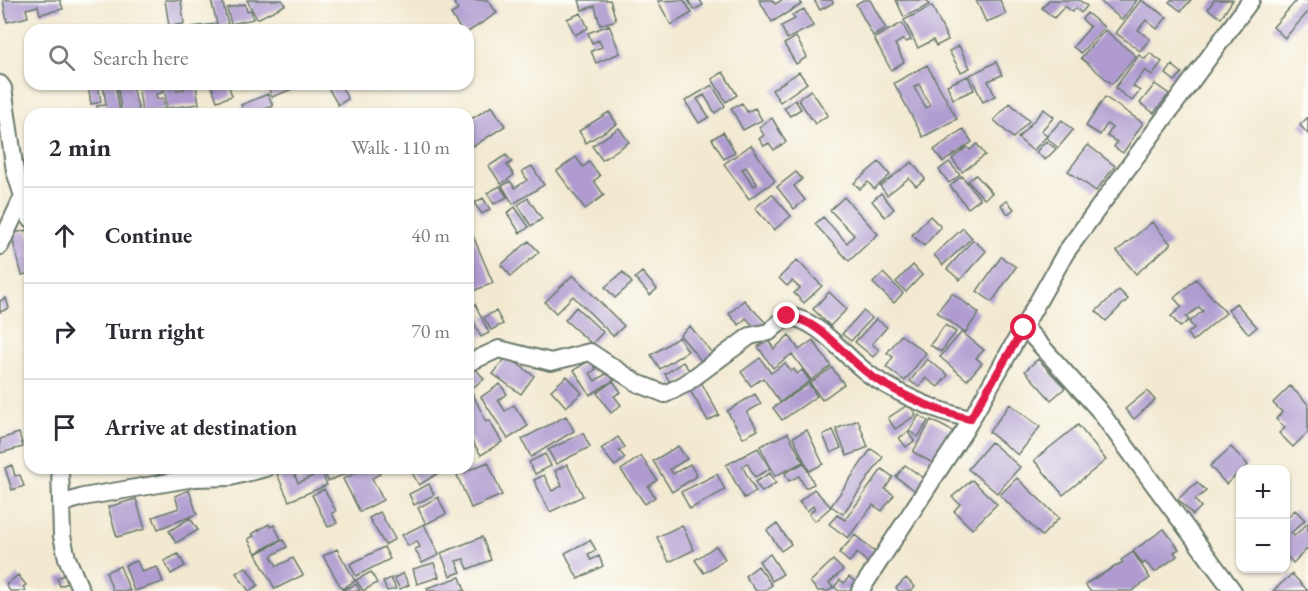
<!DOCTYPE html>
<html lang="en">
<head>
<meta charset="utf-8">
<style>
  :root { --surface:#fff; --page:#f2f2f3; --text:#2b2b33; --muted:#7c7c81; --line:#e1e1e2 }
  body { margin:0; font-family:"EB Garamond",serif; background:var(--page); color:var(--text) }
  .controls { position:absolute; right:18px; bottom:18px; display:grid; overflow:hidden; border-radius:12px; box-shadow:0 2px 4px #0004 }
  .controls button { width:54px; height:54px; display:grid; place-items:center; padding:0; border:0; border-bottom:2px solid var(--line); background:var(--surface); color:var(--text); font:30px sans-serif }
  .stop { position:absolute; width:18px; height:18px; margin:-14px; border:4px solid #e11d48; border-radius:50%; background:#fff }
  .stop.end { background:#e11d48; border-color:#fff; box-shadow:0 2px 6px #0008 }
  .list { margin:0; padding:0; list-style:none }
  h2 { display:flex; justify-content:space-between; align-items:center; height:78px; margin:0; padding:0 24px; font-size:26px }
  h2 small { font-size:20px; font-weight:400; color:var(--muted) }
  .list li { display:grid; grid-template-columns:39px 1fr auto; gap:18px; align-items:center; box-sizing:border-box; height:96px; padding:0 24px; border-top:2px solid var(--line) }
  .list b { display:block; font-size:22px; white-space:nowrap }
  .list em { font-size:20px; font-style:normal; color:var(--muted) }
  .icon { flex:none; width:33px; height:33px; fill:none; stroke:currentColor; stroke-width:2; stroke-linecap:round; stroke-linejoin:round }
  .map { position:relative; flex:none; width:1308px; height:591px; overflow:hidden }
  .search { position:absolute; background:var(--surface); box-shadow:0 2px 4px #0004; left:24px; top:24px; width:450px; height:66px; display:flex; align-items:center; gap:15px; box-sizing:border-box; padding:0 21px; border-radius:18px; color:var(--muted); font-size:22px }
  .panel { position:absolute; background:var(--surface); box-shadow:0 2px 4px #0004; left:24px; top:108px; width:450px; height:366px; border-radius:18px }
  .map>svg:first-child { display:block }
  .building { fill:#af9bd0; fill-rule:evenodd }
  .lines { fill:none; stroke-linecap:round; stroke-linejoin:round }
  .minor-casing { stroke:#69796b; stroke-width:20 }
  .minor { stroke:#fff; stroke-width:16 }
  .route { stroke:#e11d48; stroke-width:8 }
</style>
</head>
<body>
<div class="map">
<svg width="1308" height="591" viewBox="0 0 1308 591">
  <rect width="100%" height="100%" fill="#fdfcf7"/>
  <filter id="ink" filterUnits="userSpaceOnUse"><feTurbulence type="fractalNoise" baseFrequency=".0167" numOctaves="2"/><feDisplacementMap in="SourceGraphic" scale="12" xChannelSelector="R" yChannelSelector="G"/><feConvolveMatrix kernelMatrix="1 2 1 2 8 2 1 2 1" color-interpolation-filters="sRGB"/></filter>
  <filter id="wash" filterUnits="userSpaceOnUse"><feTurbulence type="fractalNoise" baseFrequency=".008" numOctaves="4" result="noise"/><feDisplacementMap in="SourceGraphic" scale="24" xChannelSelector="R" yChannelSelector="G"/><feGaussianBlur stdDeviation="1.35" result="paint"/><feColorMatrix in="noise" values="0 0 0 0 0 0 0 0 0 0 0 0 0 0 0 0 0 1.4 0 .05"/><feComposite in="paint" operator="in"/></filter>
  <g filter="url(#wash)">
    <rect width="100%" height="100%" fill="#f2e9d0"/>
    <g id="blocks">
      <!-- building -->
      <path class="building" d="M 3,0 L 60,0 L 63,9 L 40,14 L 38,6 L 26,9 L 28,17 L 7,22 Z
        M 165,0 L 181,0 L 184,24 L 169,26 Z
        M 211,0 L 222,0 L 228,24 L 217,27 L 217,30 L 192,30 L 192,27 L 217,24 Z
        M 247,0 L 282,0 L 285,5 L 257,19 Z
        M 457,0 L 488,0 L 497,13 L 468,32 L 461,30 L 451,14 L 458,10 L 454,4 Z
        M 579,0 L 610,0 L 616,20 L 600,25 L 595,6 L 582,10 Z
        M 684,0 L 692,13 L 671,25 L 658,1 Z
        M 688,0 L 700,0 L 703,5 L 694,10 Z
        M 759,0 L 772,0 L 775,4 L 782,0 L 799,0 L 802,4 L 772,22 Z
        M 814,0 L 832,0 L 833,3 L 820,10 Z
        M 863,0 L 870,0 L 886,29 L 873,36 L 856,4 Z
        M 896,0 L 927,0 L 929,5 L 904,17 Z
        M 976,0 L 1000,0 L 1006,14 L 986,22 Z
        M 1049,0 L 1079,0 L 1087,6 L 1081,13 L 1076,8 L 1072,12 L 1065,6 L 1054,18 L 1042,8 Z
        M 1099,0 L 1137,0 L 1122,20 Z
        M 1141,0 L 1167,17 L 1157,29 L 1146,20 L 1138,30 L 1150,39 L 1140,51 L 1116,33 Z
        M 1171,0 L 1191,0 L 1181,11 L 1169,2 Z
        M 1214,0 L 1233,0 L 1221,18 L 1208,9 Z
        M 1297,0 L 1308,0 L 1308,12 L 1285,38 L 1273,27 Z
        M 245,4 L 247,11 L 251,10 L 253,19 L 231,24 L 227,8 Z
        M 932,6 L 948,40 L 936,46 L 933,40 L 918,48 L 904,20 Z
        M 804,9 L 813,26 L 787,39 L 781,26 L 795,19 L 792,15 Z
        M 581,13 L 588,28 L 575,35 L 567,19 Z
        M 1087,13 L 1104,27 L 1081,53 L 1073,47 L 1090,27 L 1082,19 Z
        M 902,23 L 911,40 L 906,42 L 904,39 L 895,44 L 904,62 L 891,70 L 874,38 Z
        M 609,25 L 620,53 L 596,63 L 591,51 L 602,47 L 599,40 L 592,43 L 588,33 Z
        M 1105,30 L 1136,56 L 1112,84 L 1081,58 Z
        M 796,37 L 807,57 L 796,64 L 784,44 Z
        M 959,46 L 970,68 L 961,72 L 949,51 Z
        M 1150,53 L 1162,62 L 1152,75 L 1145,70 L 1133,86 L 1140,91 L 1132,101 L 1115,88 L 1139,55 L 1145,59 Z
        M 996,62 L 1002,75 L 988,81 L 995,96 L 983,102 L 970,75 Z
        M 927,65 L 957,119 L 923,137 L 894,83 ZM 919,84 L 930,106 L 926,108 L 914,87 Z
        M 1172,65 L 1182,73 L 1175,81 L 1166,74 Z
        M 723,72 L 737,95 L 726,102 L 712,79 Z
        M 799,72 L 807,83 L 780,102 L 772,90 Z
        M 968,76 L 974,90 L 953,99 L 947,85 Z
        M 98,84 L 101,102 L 91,104 L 88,85 Z
        M 103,84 L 115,84 L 120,114 L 98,114 L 97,106 L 106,105 Z
        M 117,84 L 131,84 L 140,113 L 122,114 Z
        M 138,84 L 161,84 L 162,93 L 156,94 L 157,99 L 163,98 L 165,109 L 142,112 Z
        M 164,84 L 176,84 L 177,90 L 184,89 L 184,84 L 196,84 L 199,104 L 167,108 Z
        M 211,84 L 228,84 L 232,96 L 217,101 Z
        M 267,84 L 305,84 L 272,97 Z
        M 330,84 L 340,84 L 348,99 L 338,105 L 327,86 Z
        M 1155,84 L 1169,94 L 1154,113 L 1140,103 Z
        M 712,85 L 725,106 L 715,113 L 704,95 L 697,99 L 709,117 L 699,123 L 685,101 Z
        M 811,90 L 828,115 L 815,124 L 798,99 Z
        M 268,94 L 273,106 L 252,114 L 244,114 L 241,105 Z
        M 1105,97 L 1143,123 L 1123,153 L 1114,147 L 1117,142 L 1107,136 L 1112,128 L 1107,124 L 1100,135 L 1086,126 Z
        M 795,100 L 801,109 L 790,116 L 784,108 Z
        M 742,103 L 747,112 L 755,108 L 762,120 L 743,130 L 731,108 Z
        M 1010,103 L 1029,121 L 1013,138 L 994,120 Z
        M 492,106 L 505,126 L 474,146 L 468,137 L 468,121 Z
        M 1044,109 L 1054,117 L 1041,131 L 1047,136 L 1062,120 L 1073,130 L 1058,148 L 1046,137 L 1033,151 L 1018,138 Z
        M 609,112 L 617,124 L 586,143 L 579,131 Z
        M 1308,117 L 1308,134 L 1300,125 Z
        M 772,118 L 786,142 L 774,150 L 769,143 L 764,146 L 759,139 L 764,135 L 759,127 Z
        M 619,128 L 629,142 L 602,160 L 592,146 Z
        M 963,129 L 972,142 L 943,162 L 934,150 Z
        M 723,132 L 735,152 L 724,159 L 712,139 Z
        M 1046,141 L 1056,149 L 1045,160 L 1036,152 Z
        M 977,144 L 985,155 L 962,172 L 952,159 L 967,147 L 970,150 Z
        M 751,145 L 775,181 L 749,199 L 724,164 ZM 746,167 L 757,184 L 754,186 L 742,169 Z
        M 1088,145 L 1115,166 L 1096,191 L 1068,171 Z
        M 506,155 L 512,162 L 507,165 L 514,175 L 501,184 L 489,166 Z
        M 576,157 L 583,167 L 589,162 L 600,176 L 594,181 L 604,195 L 585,209 L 557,171 Z
        M 879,162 L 890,175 L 874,189 L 868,182 L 860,189 L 854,183 Z
        M 912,162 L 925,179 L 916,186 L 909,178 L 887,195 L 880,186 Z
        M 949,162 L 960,175 L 949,183 L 939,170 Z
        M 532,166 L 544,185 L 513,204 L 502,186 L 510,181 L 515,188 L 527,180 L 522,171 Z
        M 796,172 L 802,179 L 794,186 L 805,200 L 794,209 L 777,187 Z
        M 976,175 L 992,193 L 984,199 L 968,181 Z
        M 962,176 L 980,199 L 968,208 L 950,186 Z
        M 500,186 L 507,197 L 494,204 L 487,193 Z
        M 881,193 L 894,209 L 885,217 L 872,201 Z
        M 772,194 L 791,216 L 774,230 L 755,208 Z
        M 844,197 L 878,234 L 849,261 L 815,224 L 823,217 L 847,243 L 854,235 L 830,210 Z
        M 483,198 L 490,209 L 482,214 L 474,203 Z
        M 528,198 L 542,219 L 531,226 L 518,205 Z
        M 1007,201 L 1014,209 L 1008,214 L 1001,205 Z
        M 515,207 L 529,227 L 520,233 L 507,213 Z
        M 930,216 L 941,227 L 924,246 L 912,235 Z
        M 1152,222 L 1171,244 L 1136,274 L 1117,251 Z
        M 468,224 L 493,283 L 468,293 Z
        M 963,228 L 972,238 L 943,265 L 934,255 Z
        M 27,230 L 30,243 L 30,273 L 22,275 L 11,234 Z
        M 973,240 L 986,251 L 960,280 L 947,269 Z
        M 529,241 L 539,252 L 511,276 L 501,265 Z
        M 1001,257 L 1016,267 L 992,302 L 977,291 Z
        M 797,260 L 822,286 L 804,303 L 794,293 L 800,288 L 792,281 L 787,286 L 779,278 Z
        M 913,265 L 922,275 L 906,292 L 896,282 Z
        M 623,272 L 632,283 L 615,298 L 605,287 Z
        M 642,272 L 657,289 L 650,295 L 635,278 Z
        M 883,273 L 903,293 L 894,303 L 873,283 Z
        M 573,275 L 624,326 L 613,336 L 573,296 L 556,313 L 545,302 Z
        M 1196,279 L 1226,313 L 1193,341 L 1187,334 L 1194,328 L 1189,322 L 1203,311 L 1199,307 L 1186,317 L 1189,320 L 1180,327 L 1171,316 L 1182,307 L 1174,298 Z
        M 1119,290 L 1128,299 L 1106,321 L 1096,311 Z
        M 829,292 L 847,309 L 830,326 L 813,309 Z
        M 952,293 L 979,313 L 965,333 L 937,312 Z
        M 6,298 L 9,308 L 0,312 L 0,301 Z
        M 744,300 L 766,323 L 758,331 L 746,318 L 739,325 L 729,314 Z
        M 1236,303 L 1257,327 L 1249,334 L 1228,310 Z
        M 475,304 L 489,333 L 481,337 L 468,310 Z
        M 576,307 L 603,332 L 592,344 L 565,320 Z
        M 496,311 L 503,324 L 491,330 L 484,317 Z
        M 863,311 L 872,318 L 851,341 L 842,334 Z
        M 876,319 L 887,327 L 872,344 L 879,350 L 873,357 L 855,342 Z
        M 945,325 L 956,332 L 941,352 L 930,345 Z
        M 690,326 L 713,354 L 703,363 L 680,335 Z
        M 962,332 L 984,350 L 976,358 L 982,363 L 967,380 L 940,357 Z
        M 789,335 L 799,350 L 813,340 L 831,366 L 811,380 L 792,354 L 773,368 L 758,347 L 768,340 L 774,349 Z
        M 901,335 L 926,353 L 905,381 L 886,367 L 893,357 L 887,353 Z
        M 679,337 L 688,351 L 660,369 L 651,355 Z
        M 507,356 L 534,376 L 521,394 L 493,374 Z
        M 760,358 L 771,373 L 785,363 L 791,371 L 794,369 L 797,374 L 802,370 L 810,381 L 780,402 L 763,378 L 751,386 L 741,372 Z
        M 927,359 L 948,375 L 938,387 L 926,378 L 919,387 L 910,381 Z
        M 1038,359 L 1065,388 L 1051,400 L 1025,371 Z
        M 590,360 L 596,369 L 590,373 L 595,381 L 609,372 L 614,380 L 590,395 L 574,370 Z
        M 683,362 L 692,374 L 673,387 L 665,374 Z
        M 832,368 L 844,384 L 822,400 L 810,383 Z
        M 476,369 L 484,379 L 468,391 L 468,375 Z
        M 567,376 L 582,393 L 566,407 L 551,390 Z
        M 700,380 L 719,415 L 708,421 L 688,387 Z
        M 613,381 L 621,392 L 614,396 L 621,405 L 611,413 L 597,393 Z
        M 500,384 L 507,394 L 498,400 L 505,411 L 514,405 L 528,426 L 508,439 L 481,397 Z
        M 809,384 L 817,396 L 782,420 L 773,408 Z
        M 1290,386 L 1308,404 L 1308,432 L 1293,447 L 1279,433 L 1285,428 L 1276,419 L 1282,412 L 1273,403 Z
        M 1147,391 L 1155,400 L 1134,419 L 1125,409 Z
        M 473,394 L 486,422 L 489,420 L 502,442 L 481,455 L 468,435 L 468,397 Z
        M 755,394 L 761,404 L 747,412 L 758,430 L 743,438 L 727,411 Z
        M 909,404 L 916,415 L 895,429 L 888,418 Z
        M 1010,404 L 1040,427 L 1018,455 L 989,432 Z
        M 919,415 L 928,421 L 918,437 L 909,431 Z
        M 566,416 L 574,431 L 531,457 L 522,439 Z
        M 858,420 L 868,447 L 847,456 L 836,429 Z
        M 931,420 L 954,432 L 936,465 L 913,452 Z
        M 1078,425 L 1106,460 L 1063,495 L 1034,460 Z
        M 807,430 L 823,464 L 809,471 L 793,437 Z
        M 833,430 L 841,448 L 831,453 L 823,435 Z
        M 908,432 L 914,441 L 906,447 L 899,438 Z
        M 19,433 L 23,447 L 0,453 L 0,439 Z
        M 583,433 L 590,447 L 556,464 L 548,450 Z
        M 788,433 L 803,462 L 775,476 L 760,446 Z
        M 618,437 L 625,447 L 619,451 L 625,458 L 615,466 L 601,449 Z
        M 991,442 L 1020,467 L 997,493 L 968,469 Z
        M 678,446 L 687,459 L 670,469 L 673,474 L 690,464 L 697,476 L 672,492 L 653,461 Z
        M 1231,447 L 1248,465 L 1226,484 L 1210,466 Z
        M 758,448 L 770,469 L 755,477 L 747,463 L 742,466 L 756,492 L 744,498 L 726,465 Z
        M 871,449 L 883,457 L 843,514 L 831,506 Z
        M 545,454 L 551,466 L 535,474 L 529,462 Z
        M 641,456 L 657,480 L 648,487 L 655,497 L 645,504 L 621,470 Z
        M 488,462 L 502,495 L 471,508 L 457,475 Z
        M 804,463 L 814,484 L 805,488 L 799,476 L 789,481 L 785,473 Z
        M 567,464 L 583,496 L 550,512 L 534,480 L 544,475 L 552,491 L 562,486 L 555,471 Z
        M 12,465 L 15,476 L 20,475 L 24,486 L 12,490 L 5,468 Z
        M 905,465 L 928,481 L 920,494 L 896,477 Z
        M 158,468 L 172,468 L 173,473 L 158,475 Z
        M 292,468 L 298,483 L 313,476 L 310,470 L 320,468 L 327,485 L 289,501 L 277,474 Z
        M 323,468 L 348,468 L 350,472 L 328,481 Z
        M 365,468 L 377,468 L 380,474 L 372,478 L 383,500 L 360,512 L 343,479 Z
        M 415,468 L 444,468 L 445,469 L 419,485 L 411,471 Z
        M 882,469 L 893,477 L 885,489 L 894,495 L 882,511 L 873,505 L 848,538 L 829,524 L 837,515 L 845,520 Z
        M 770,473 L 776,483 L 762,492 L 755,482 Z
        M 717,474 L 725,490 L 690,509 L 681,492 Z
        M 1017,478 L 1059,518 L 1042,536 L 1000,495 Z
        M 972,480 L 997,504 L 972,529 L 954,511 L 960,504 L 952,497 Z
        M 1197,482 L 1206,491 L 1195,500 L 1201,507 L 1193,515 L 1178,499 Z
        M 429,484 L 434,495 L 414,505 L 409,494 Z
        M 324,489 L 336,511 L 332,513 L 337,523 L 328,527 L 312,495 Z
        M 814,489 L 831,507 L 815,521 L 809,514 L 815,508 L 813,506 L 807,511 L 799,502 Z
        M 189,490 L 197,514 L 158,529 L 153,517 L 179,508 L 175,496 Z
        M 438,497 L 446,514 L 426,524 L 418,508 Z
        M 136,499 L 145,529 L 117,537 L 108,507 Z
        M 1295,510 L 1305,520 L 1291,533 L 1294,536 L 1308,523 L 1308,548 L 1293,563 L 1286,555 L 1286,519 Z
        M 380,512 L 395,539 L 385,545 L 369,518 Z
        M 190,518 L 198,530 L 176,543 L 169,531 Z
        M 269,524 L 270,527 L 274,525 L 281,539 L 256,553 L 248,539 L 254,536 L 252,534 Z
        M 424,524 L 439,555 L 422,563 L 415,549 L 420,547 L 417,541 L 408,546 L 402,535 Z
        M 777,524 L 791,544 L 781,551 L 767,530 Z
        M 682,525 L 694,550 L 669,562 L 657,537 Z
        M 1164,529 L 1179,549 L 1174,552 L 1177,556 L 1155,572 L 1145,562 L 1143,564 L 1133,551 Z
        M 855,535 L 878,555 L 870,565 L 857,553 L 849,562 L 839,553 Z
        M 482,537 L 491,560 L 468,569 L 464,559 L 456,561 L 461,572 L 450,576 L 441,553 Z
        M 283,540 L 287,547 L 271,556 L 277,566 L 293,558 L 303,575 L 275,589 L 256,554 Z
        M 590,540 L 596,550 L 588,554 L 591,560 L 599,556 L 603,566 L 578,579 L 565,553 Z
        M 716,546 L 725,559 L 704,573 L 695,560 Z
        M 384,547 L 390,559 L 356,576 L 350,564 Z
        M 337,549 L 355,581 L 342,589 L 323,556 Z
        M 1133,552 L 1150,578 L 1132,591 L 1090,591 L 1085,584 L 1123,562 L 1121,560 Z
        M 178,554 L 185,566 L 171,574 L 164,561 Z
        M 770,554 L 783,574 L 772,581 L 759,561 Z
        M 833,560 L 843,570 L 829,583 L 833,587 L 829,591 L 818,591 L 810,582 Z
        M 137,561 L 142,572 L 157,567 L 163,582 L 134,591 L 125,565 Z
        M 434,563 L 439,577 L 417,584 L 413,569 Z
        M 120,566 L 130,591 L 113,591 L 106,572 Z
        M 758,566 L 772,585 L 763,591 L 756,591 L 745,576 Z
        M 246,567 L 258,585 L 249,591 L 236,573 Z
        M 371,572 L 377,583 L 363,591 L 356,580 Z
        M 403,573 L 409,585 L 400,589 L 394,578 Z
        M 67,574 L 71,582 L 60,586 L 57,578 Z
        M 1292,574 L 1308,591 L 1273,591 Z
        M 18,575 L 26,585 L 23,587 L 26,591 L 10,591 L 6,585 Z
        M 460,577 L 465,591 L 428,591 L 427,588 Z
        M 849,577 L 860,585 L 855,591 L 839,591 L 834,587 L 840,580 L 844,583 Z
        M 391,578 L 396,589 L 387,591 L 383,582 Z
        M 906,578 L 915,587 L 911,591 L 899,591 L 896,588 Z
        M 356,584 L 360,591 L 341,591 Z"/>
    </g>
  </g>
  <g filter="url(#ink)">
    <use href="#blocks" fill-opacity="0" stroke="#69796b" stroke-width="1.5"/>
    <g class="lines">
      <defs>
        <path id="minor" d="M 0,84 L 3,88 L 15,171 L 30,218
          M 0,246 L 24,194
          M 1025,328 L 1098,409 L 1233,591
          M 468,363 L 499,349 L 551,362 L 590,352 L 637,383 L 665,394 L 685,384 L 750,336 L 769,332 L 787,316 C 824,321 846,361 876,379 C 905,397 937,411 970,419
          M 60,468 L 62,536 L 67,558 L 81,591
          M 61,504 L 83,497 L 194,478 L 230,477 L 266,468
          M 860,591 L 965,430 L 1066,252 L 1251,0"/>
      </defs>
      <!-- minor casing -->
      <use href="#minor" class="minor-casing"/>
      <!-- minor -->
      <use href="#minor" class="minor"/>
    </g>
  </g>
  <g class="lines" filter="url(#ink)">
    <!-- route -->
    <path class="route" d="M 787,316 C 824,321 846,361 876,379 C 905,397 937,411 970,419 L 1024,328"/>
  </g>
</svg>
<div class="controls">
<button>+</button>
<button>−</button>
</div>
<div class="stop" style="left:1024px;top:328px"></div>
<div class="stop end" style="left:787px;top:316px"></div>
<div class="search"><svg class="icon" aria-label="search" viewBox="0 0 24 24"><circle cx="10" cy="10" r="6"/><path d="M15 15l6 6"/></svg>Search here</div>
<section class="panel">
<h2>2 min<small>Walk · 110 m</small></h2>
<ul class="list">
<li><svg class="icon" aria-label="ahead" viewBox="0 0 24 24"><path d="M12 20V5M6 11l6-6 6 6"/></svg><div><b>Continue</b></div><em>40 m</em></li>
<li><svg class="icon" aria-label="right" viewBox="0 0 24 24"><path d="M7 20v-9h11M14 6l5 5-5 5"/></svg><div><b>Turn right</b></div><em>70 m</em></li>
<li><svg class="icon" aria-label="arrive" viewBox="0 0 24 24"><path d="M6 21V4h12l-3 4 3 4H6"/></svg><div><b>Arrive at destination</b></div></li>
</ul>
</section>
</div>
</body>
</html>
